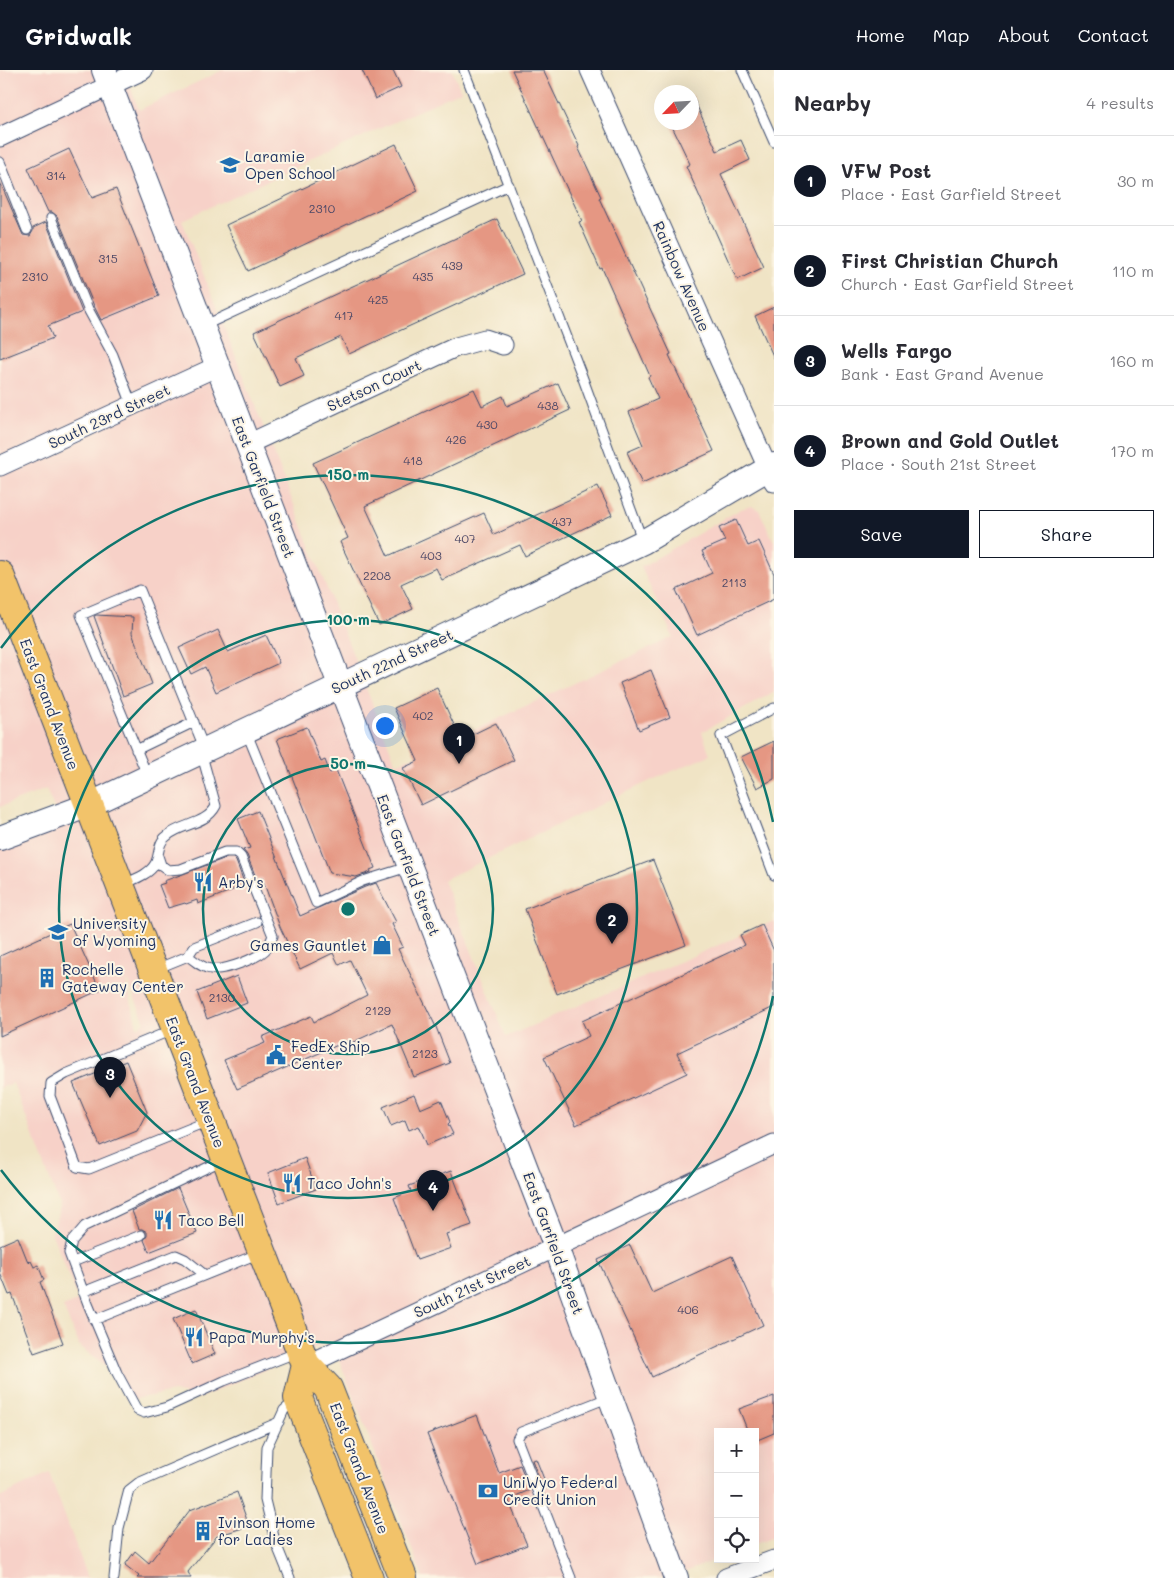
<!DOCTYPE html>
<html lang="en">
<head>
<meta charset="utf-8">
<style>
  :root { --surface:#fff; --page:#f2f2f3; --text:#2b2b33; --muted:#7c7c81; --line:#e1e1e2; --accent:#111827 }
  body { margin:0; font-family:Mali,sans-serif; background:var(--page); color:var(--text) }
  .controls { position:absolute; right:15px; bottom:15px; display:grid; overflow:hidden; border-radius:0px; box-shadow:0 5px 20px #0002 }
  .controls button { width:45px; height:45px; display:grid; place-items:center; padding:0; border:0; border-bottom:1px solid var(--line); background:var(--surface); color:var(--text); font:25px sans-serif }
  .compass { position:absolute; left:654px; top:15px; width:45px; height:45px; border-radius:50%; background:var(--surface); box-shadow:0 5px 20px #0002; rotate:245deg }
  .you { position:absolute; left:384px; top:655px; width:18px; height:18px; margin:-12px; border:4px solid #fff; border-radius:50%; background:#1a73e8; box-shadow:0 0 0 8px #1a73e833 }
  .badge { display:grid; place-items:center; width:32px; height:32px; border-radius:50%; background:var(--accent); color:#fff; font-size:16px; font-weight:700 }
  .pin { position:absolute; translate:-50% -41px; filter:drop-shadow(0 1px 2px #0008) }
  .pin::after { content:''; position:absolute; top:26px; width:18px; height:15px; background:inherit; clip-path:polygon(0 0,100% 0,50% 100%) }
  .list { margin:0; padding:0; list-style:none }
  h2 { display:flex; justify-content:space-between; align-items:center; height:65px; margin:0; padding:0 20px; font-size:21px }
  h2 small { font-size:16px; font-weight:400; color:var(--muted) }
  .list li { display:grid; grid-template-columns:32px 1fr auto; gap:15px; align-items:center; box-sizing:border-box; height:90px; padding:0 20px; border-top:1px solid var(--line) }
  .list b { display:block; font-size:19px; white-space:nowrap }
  .list p { margin:0; font-size:16px; white-space:nowrap; color:var(--muted) }
  .list em { font-size:16px; font-style:normal; color:var(--muted) }
  .actions { display:flex; gap:10px; padding:15px 20px }
  .actions a { flex:1; padding:11px 0; border:1px solid var(--accent); border-radius:0px; text-align:center; font-size:18px; color:var(--accent) }
  .actions .main { background:var(--accent); color:#fff }
  .icon { flex:none; width:28px; height:28px; fill:none; stroke:currentColor; stroke-width:2; stroke-linecap:round; stroke-linejoin:round }
  .map { position:relative; flex:none; width:774px; height:1508px; overflow:hidden }
  header { display:flex; align-items:center; gap:30px; box-sizing:border-box; height:70px; padding:0 25px; background:var(--accent); color:#fff }
  header strong { font-size:24px }
  nav { display:flex; gap:28px; margin-inline-start:auto; font-size:18px }
  main { display:flex }
  aside { flex:1; background:var(--surface) }
  .map>svg:first-child { display:block }
  .built { fill:#f7d1c8; fill-rule:evenodd }
  .building { fill:#e59783 }
  .lines { fill:none; stroke-linecap:round; stroke-linejoin:round }
  .service-casing { stroke:#3b4a6d; stroke-width:11 }
  .minor-casing { stroke:#3b4a6d; stroke-width:21 }
  .tertiary-casing { stroke:#3b4a6d; stroke-width:26 }
  .primary-casing { stroke:#3b4a6d; stroke-width:30 }
  .service { stroke:#fff; stroke-width:9 }
  .minor { stroke:#fff; stroke-width:19 }
  .tertiary { stroke:#fff; stroke-width:24 }
  .primary { stroke:#f2c36a; stroke-width:28 }
  .ring { fill:none; stroke:#0f766e; stroke-width:2.5 }
  .labels { text-anchor:middle; dominant-baseline:central; stroke-width:4; stroke-linejoin:round; paint-order:stroke }
  .number-label { font-size:12px; fill:#4e4967 }
  .poi-label { font-size:15px; fill:#1b2f5e; stroke:#fcf5e5; text-anchor:start }
  .street-label { font-size:15px; fill:#1b2f5e; stroke:#fcf5e5 }
  .centre { fill:#0f766e; stroke:#fcf5e5; stroke-width:2.5 }
  .ring-label { font-size:15px; text-anchor:middle; font-weight:bold; fill:#0f766e; stroke:#fcf5e5; stroke-width:4; stroke-linejoin:round; paint-order:stroke }
</style>
</head>
<body>
<header>
<strong>Gridwalk</strong>
<nav><a>Home</a><a>Map</a><a>About</a><a>Contact</a></nav>
</header>
<main>
<div class="map">
<svg width="774" height="1508" viewBox="0 0 774 1508">
  <rect width="100%" height="100%" fill="#fcf5e5"/>
  <filter id="ink" filterUnits="userSpaceOnUse"><feTurbulence type="fractalNoise" baseFrequency=".02" numOctaves="2"/><feDisplacementMap in="SourceGraphic" scale="10" xChannelSelector="R" yChannelSelector="G"/><feConvolveMatrix kernelMatrix="1 2 1 2 8 2 1 2 1" color-interpolation-filters="sRGB"/></filter>
  <filter id="wash" filterUnits="userSpaceOnUse"><feTurbulence type="fractalNoise" baseFrequency=".0096" numOctaves="4" result="noise"/><feDisplacementMap in="SourceGraphic" scale="20" xChannelSelector="R" yChannelSelector="G"/><feGaussianBlur stdDeviation="1.12" result="paint"/><feColorMatrix in="noise" values="0 0 0 0 0 0 0 0 0 0 0 0 0 0 0 0 0 1.4 0 .05"/><feComposite in="paint" operator="in"/></filter>
  <g filter="url(#wash)">
    <rect width="100%" height="100%" fill="#f0e4c5"/>
    <!-- built -->
    <path class="built" d="M 0,0 L 124,0 L 139,40 L 223,0 L 452,0 L 461,21 L 182,150 L 396,694 L 487,654 L 673,567 L 641,497 L 741,439 L 751,436 L 759,440 L 774,472 L 774,622 L 702,662 L 710,685 L 652,710 L 443,810 L 506,967 L 774,851 L 774,1467 L 755,1474 L 755,1362 L 718,1362 L 718,1489 L 670,1508 L 423,1508 L 332,1271 L 199,1328 L 174,1322 L 127,1330 L 114,1302 L 80,1277 L 63,1237 L 79,1230 L 52,1164 L 60,1136 L 13,1013 L 0,1018 L 0,768 L 58,747 L 46,719 L 0,737 ZM 127,910 L 145,952 L 137,957 L 126,910 Z
      M 49,1403 L 88,1508 L 0,1508 L 0,1427 Z"/>
    <g id="blocks">
      <!-- building -->
      <path class="building" d="M 362,0 L 393,0 L 401,17 L 375,29 Z
        M 512,0 L 543,0 L 579,76 L 578,77 L 601,127 L 599,128 L 671,284 L 669,285 L 714,381 L 642,414 L 627,382 L 643,375 L 629,342 L 658,329 L 648,307 L 650,306 L 627,254 L 602,198 L 600,199 L 579,152 L 582,151 Z
        M 692,25 L 717,81 L 741,70 L 750,90 L 721,104 L 764,197 L 737,210 L 686,96 L 690,94 L 670,52 L 692,52 Z
        M 396,74 L 418,121 L 248,201 L 226,155 Z
        M 69,79 L 92,128 L 116,119 L 159,226 L 101,250 L 94,236 L 57,146 L 52,142 L 48,142 L 28,98 Z
        M 0,112 L 23,165 L 30,166 L 33,161 L 33,158 L 46,152 L 82,242 L 48,256 L 53,268 L 0,289 Z
        M 497,149 L 523,204 L 349,284 L 341,267 L 296,288 L 304,306 L 280,317 L 254,262 Z
        M 774,237 L 774,288 L 755,246 Z
        M 558,313 L 570,340 L 365,436 L 388,486 L 484,443 L 494,465 L 598,416 L 612,445 L 525,486 L 520,475 L 442,510 L 436,498 L 401,514 L 413,539 L 379,555 L 340,472 L 348,468 L 313,393 L 474,319 L 482,336 L 503,326 L 507,336 Z
        M 736,450 L 748,476 L 759,471 L 774,504 L 774,529 L 697,565 L 676,520 L 712,503 L 702,481 L 725,471 L 719,458 Z
        M 96,545 L 133,547 L 132,563 L 152,614 L 123,626 L 94,546 Z
        M 218,560 L 228,582 L 266,565 L 279,593 L 216,622 L 205,597 L 191,604 L 179,578 Z
        M 651,600 L 670,647 L 639,660 L 620,613 Z
        M 437,618 L 461,670 L 496,653 L 514,690 L 421,735 L 403,698 L 418,691 L 394,638 Z
        M 307,657 L 321,692 L 325,690 L 330,703 L 336,700 L 375,798 L 370,800 L 371,802 L 356,807 L 330,803 L 277,669 Z
        M 774,671 L 774,709 L 757,718 L 741,687 Z
        M 258,741 L 300,846 L 365,817 L 376,813 L 396,852 L 392,854 L 403,877 L 398,879 L 436,957 L 450,993 L 414,1007 L 392,954 L 349,974 L 347,971 L 237,1019 L 224,990 L 265,973 L 262,967 L 311,946 L 314,952 L 367,925 L 350,890 L 339,895 L 333,883 L 300,899 L 280,857 L 262,808 L 257,810 L 247,785 L 243,780 L 250,778 L 238,749 Z
        M 226,788 L 233,788 L 236,791 L 245,815 L 198,834 L 197,830 L 186,834 L 185,833 L 168,838 L 159,815 L 165,813 L 164,811 Z
        M 653,790 L 686,875 L 557,924 L 525,839 Z
        M 70,854 L 100,920 L 0,966 L 0,886 Z
        M 762,855 L 774,881 L 774,937 L 677,983 L 687,1003 L 576,1055 L 544,987 L 589,966 L 582,951 L 745,875 L 740,865 Z
        M 237,906 L 247,933 L 207,949 L 197,922 Z
        M 126,991 L 147,1042 L 137,1061 L 100,1076 L 73,1013 Z
        M 414,1024 L 420,1039 L 441,1030 L 450,1052 L 448,1054 L 453,1064 L 427,1075 L 419,1056 L 409,1060 L 405,1050 L 391,1056 L 383,1037 Z
        M 305,1088 L 316,1119 L 279,1133 L 268,1103 Z
        M 451,1101 L 472,1155 L 446,1164 L 451,1178 L 417,1190 L 394,1128 L 411,1121 L 409,1116 Z
        M 178,1118 L 197,1163 L 149,1182 L 144,1170 L 147,1166 L 147,1162 L 142,1159 L 139,1159 L 132,1141 Z
        M 18,1167 L 28,1192 L 31,1191 L 34,1197 L 38,1195 L 44,1210 L 40,1212 L 63,1273 L 34,1283 L 12,1224 L 9,1225 L 0,1203 L 0,1175 Z
        M 630,1175 L 652,1223 L 732,1186 L 763,1255 L 652,1307 L 598,1190 Z
        M 196,1239 L 215,1284 L 192,1294 L 173,1249 Z
        M 774,1326 L 774,1363 L 755,1371 L 755,1362 L 748,1362 L 739,1339 Z
        M 477,1345 L 499,1403 L 520,1395 L 530,1420 L 508,1429 L 527,1475 L 478,1494 L 427,1364 Z
        M 536,1389 L 546,1414 L 542,1416 L 532,1390 Z
        M 237,1422 L 249,1456 L 217,1466 L 188,1502 L 191,1508 L 137,1508 L 139,1506 L 125,1495 L 135,1481 L 149,1493 L 190,1440 Z"/>
    </g>
  </g>
  <g filter="url(#ink)">
    <use href="#blocks" fill-opacity="0" stroke="#3b4a6d" stroke-width="1"/>
    <g class="lines">
      <defs>
        <path id="service" d="M 464,0 L 582,306 L 643,472
          M 742,0 L 774,72
          M 0,92 L 27,160
          M 51,148 L 88,239 L 113,285 L 132,335
          M 203,256 L 509,115
          M 774,638 L 721,666 L 774,805
          M 246,661 L 316,833 L 363,811 L 408,797
          M 136,680 L 194,652
          M 147,705 L 81,545 L 140,520 L 205,680
          M 158,786 L 161,795 L 168,800 L 181,799 L 225,782 L 236,782 L 241,787 L 273,866 C 271,869 270,874 268,877 C 260,888 225,901 211,899 C 202,898 195,891 188,886
          M 122,815 C 132,810 149,805 155,794 C 160,785 157,773 167,766 C 182,753 206,755 216,736 L 201,682
          M 156,899 L 188,886 L 194,877 L 257,852
          M 172,960 L 66,1004 L 51,1013 L 50,1026 L 77,1097 L 89,1099 L 208,1051
          M 223,1090 L 85,1156 L 72,1171 L 69,1183 L 88,1234 L 117,1303 L 137,1340 L 144,1343 L 167,1337 L 224,1311 L 298,1282
          M 73,1192 L 141,1165
          M 83,1222 L 176,1185 L 185,1189 L 205,1205
          M 94,1250 L 260,1183
          M 114,1508 L 119,1458 L 129,1420 L 138,1413 L 279,1352
          M 290,1508 L 275,1471 L 265,1430 L 267,1377 L 284,1340 L 295,1331
          M 571,1508 L 517,1369 L 521,1362 L 610,1327"/>
        <path id="minor" d="M 590,0 L 774,412
          M 0,67 L 143,0
          M 248,374 L 456,277 L 485,269 L 503,275
          M 0,396 L 218,296
          M 306,1295 L 774,1074
          M 726,1508 L 774,1490"/>
        <path id="tertiary" d="M 104,0 L 556,1177 L 676,1508
          M 0,768 L 89,735 L 643,472 L 774,395"/>
        <path id="primary" d="M 0,505 L 306,1295 L 328,1318 L 403,1508
          M 306,1295 L 298,1328 L 369,1508"/>
      </defs>
      <!-- service casing -->
      <use href="#service" class="service-casing"/>
      <!-- minor casing -->
      <use href="#minor" class="minor-casing"/>
      <!-- tertiary casing -->
      <use href="#tertiary" class="tertiary-casing"/>
      <!-- primary casing -->
      <use href="#primary" class="primary-casing"/>
      <!-- service -->
      <use href="#service" class="service"/>
      <!-- minor -->
      <use href="#minor" class="minor"/>
      <!-- tertiary -->
      <use href="#tertiary" class="tertiary"/>
      <!-- primary -->
      <use href="#primary" class="primary"/>
    </g>
  </g>
  <!-- distance rings -->
  <g class="ring">
    <circle cx="348" cy="839" r="145"/>
    <circle cx="348" cy="839" r="289"/>
    <path d="M773 926A434 434 0 0 1 1 1100M1 578A434 434 0 0 1 773 752"/>
  </g>
  <!-- icons -->
  <defs>
    <symbol id="school-bare" viewBox="-9 -9 18 18"><path d="M0-5L7-2L0 1L-7-2ZM-4 1L0 2.5L4 1V4Q0 6-4 4Z" fill="#1f6fb2" stroke="#fcf5e5" stroke-width="2.5" paint-order="stroke"/></symbol>
    <symbol id="restaurant-bare" viewBox="-9 -9 18 18"><path d="M-5-6h1v4h1v-4h1v4h1v-4h1v5L-1.5 .5V6h-2V.5L-5-1ZM5-6V6H3V1.5H1.5Q1.5-4 5-6Z" fill="#1f6fb2" stroke="#fcf5e5" stroke-width="2.5" paint-order="stroke"/></symbol>
    <symbol id="university-bare" viewBox="-9 -9 18 18"><path d="M0-5L7-2L0 1L-7-2ZM-4 1L0 2.5L4 1V4Q0 6-4 4Z" fill="#1f6fb2" stroke="#fcf5e5" stroke-width="2.5" paint-order="stroke"/></symbol>
    <symbol id="shop-bare" viewBox="-9 -9 18 18"><path d="M-5-2.5h2.3a2.7 3.5 0 0 1 5.4 0H5L5.5 6h-11ZM-1.5-2.5h3a1.5 2.3 0 0 0-3 0Z" fill="#1f6fb2" stroke="#fcf5e5" stroke-width="2.5" paint-order="stroke"/></symbol>
    <symbol id="building-bare" viewBox="-9 -9 18 18"><path d="M-4-6H4V6H1V3H-1V6H-4ZM-2.5-4.3h1.7v1.8h-1.7ZM.8-4.3h1.7v1.8H.8ZM-2.5-1h1.7V.8h-1.7ZM.8-1h1.7V.8H.8Z" fill="#1f6fb2" stroke="#fcf5e5" stroke-width="2.5" paint-order="stroke"/></symbol>
    <symbol id="civic-bare" viewBox="-9 -9 18 18"><path d="M-.6-6.5H3V-4.5H.6V-3L4-1V1h2V6H-6V1h2V-1L-.6-3ZM-1.2 2.5V6h2.4V2.5Z" fill="#1f6fb2" stroke="#fcf5e5" stroke-width="2.5" paint-order="stroke"/></symbol>
    <symbol id="bank-bare" viewBox="-9 -9 18 18"><path d="M-6-4H6V4H-6ZM0-2.3a2.3 2.3 0 1 0 0 4.6a2.3 2.3 0 1 0 0-4.6Z" fill="#1f6fb2" stroke="#fcf5e5" stroke-width="2.5" paint-order="stroke"/></symbol>
  </defs>
  <g fill-rule="evenodd">
    <use href="#school-bare" x="216" y="81" width="28" height="28"/>
    <use href="#restaurant-bare" x="189" y="798" width="28" height="28"/>
    <use href="#university-bare" x="44" y="848" width="28" height="28"/>
    <use href="#shop-bare" x="368" y="861" width="28" height="28"/>
    <use href="#building-bare" x="33" y="894" width="28" height="28"/>
    <use href="#civic-bare" x="262" y="971" width="28" height="28"/>
    <use href="#restaurant-bare" x="278" y="1099" width="28" height="28"/>
    <use href="#restaurant-bare" x="149" y="1136" width="28" height="28"/>
    <use href="#restaurant-bare" x="180" y="1253" width="28" height="28"/>
    <use href="#bank-bare" x="474" y="1407" width="28" height="28"/>
    <use href="#building-bare" x="189" y="1447" width="28" height="28"/>
  </g>
  <g class="labels">
    <!-- number labels -->
    <g class="number-label">
      <text x="56" y="105">314</text>
      <text x="322" y="138">2310</text>
      <text x="108" y="188">315</text>
      <text x="452" y="195">439</text>
      <text x="35" y="206">2310</text>
      <text x="423" y="206">435</text>
      <text x="378" y="229">425</text>
      <text x="344" y="245">417</text>
      <text x="548" y="335">438</text>
      <text x="487" y="354">430</text>
      <text x="456" y="369">426</text>
      <text x="413" y="390">418</text>
      <text x="562" y="451">437</text>
      <text x="465" y="468">407</text>
      <text x="431" y="485">403</text>
      <text x="377" y="505">2208</text>
      <text x="734" y="512">2113</text>
      <text x="423" y="645">402</text>
      <text x="222" y="927">2130</text>
      <text x="378" y="940">2129</text>
      <text x="425" y="983">2123</text>
      <text x="688" y="1239">406</text>
    </g>
    <!-- poi labels -->
    <g class="poi-label">
      <text x="245" y="86">Laramie<tspan x="245" dy="17">Open School</tspan></text>
      <text x="218" y="812">Arby's</text>
      <text x="73" y="853">University<tspan x="73" dy="17">of Wyoming</tspan></text>
      <text x="367" y="875" text-anchor="end">Games Gauntlet</text>
      <text x="62" y="899">Rochelle<tspan x="62" dy="17">Gateway Center</tspan></text>
      <text x="291" y="976">FedEx Ship<tspan x="291" dy="17">Center</tspan></text>
      <text x="307" y="1113">Taco John's</text>
      <text x="178" y="1150">Taco Bell</text>
      <text x="209" y="1267">Papa Murphy's</text>
      <text x="503" y="1412">UniWyo Federal<tspan x="503" dy="17">Credit Union</tspan></text>
      <text x="218" y="1452">Ivinson Home<tspan x="218" dy="17">for Ladies</tspan></text>
    </g>
    <!-- street labels -->
    <g class="street-label">
      <text transform="translate(682 206) rotate(66)">Rainbow Avenue</text>
      <text transform="translate(374 315) rotate(-25)">Stetson Court</text>
      <text transform="translate(109 346) rotate(-25)">South 23rd Street</text>
      <text transform="translate(264 417) rotate(69)">East Garfield Street</text>
      <text transform="translate(392 591) rotate(-25)">South 22nd Street</text>
      <text transform="translate(50 634) rotate(69)">East Grand Avenue</text>
      <text transform="translate(409 795) rotate(69)">East Garfield Street</text>
      <text transform="translate(196 1012) rotate(69)">East Grand Avenue</text>
      <text transform="translate(554 1173) rotate(70)">East Garfield Street</text>
      <text transform="translate(472 1216) rotate(-25)">South 21st Street</text>
      <text transform="translate(360 1398) rotate(69)">East Grand Avenue</text>
    </g>
  </g>
  <circle cx="348" cy="839" r="8" class="centre"/>
  <g class="ring-label">
    <text x="348" y="410">150 m</text>
    <text x="348" y="555">100 m</text>
    <text x="348" y="699">50 m</text>
  </g>
</svg>
<div class="controls">
<button>+</button>
<button>−</button>
<button><svg class="icon" aria-label="locate" viewBox="0 0 24 24"><circle cx="12" cy="12" r="6"/><path d="M12 2v4M12 18v4M2 12h4M18 12h4"/></svg></button>
</div>
<svg class="compass" viewBox="-18 -18 36 36"><path d="M0-13l5 13h-10z" fill="#e53935"/><path d="M0 13l5-13h-10z" fill="#7c7c81"/></svg>
<div class="you"></div>
<div class="pin badge" style="left:459px;top:694px">1</div>
<div class="pin badge" style="left:612px;top:874px">2</div>
<div class="pin badge" style="left:110px;top:1028px">3</div>
<div class="pin badge" style="left:433px;top:1141px">4</div>
</div>
<aside>
<h2>Nearby<small>4 results</small></h2>
<ul class="list">
<li><span class="badge">1</span><div><b>VFW Post</b><p>Place · East Garfield Street</p></div><em>30 m</em></li>
<li><span class="badge">2</span><div><b>First Christian Church</b><p>Church · East Garfield Street</p></div><em>110 m</em></li>
<li><span class="badge">3</span><div><b>Wells Fargo</b><p>Bank · East Grand Avenue</p></div><em>160 m</em></li>
<li><span class="badge">4</span><div><b>Brown and Gold Outlet</b><p>Place · South 21st Street</p></div><em>170 m</em></li>
</ul>
<div class="actions"><a class="main">Save</a><a>Share</a></div>
</aside>
</main>
</body>
</html>
